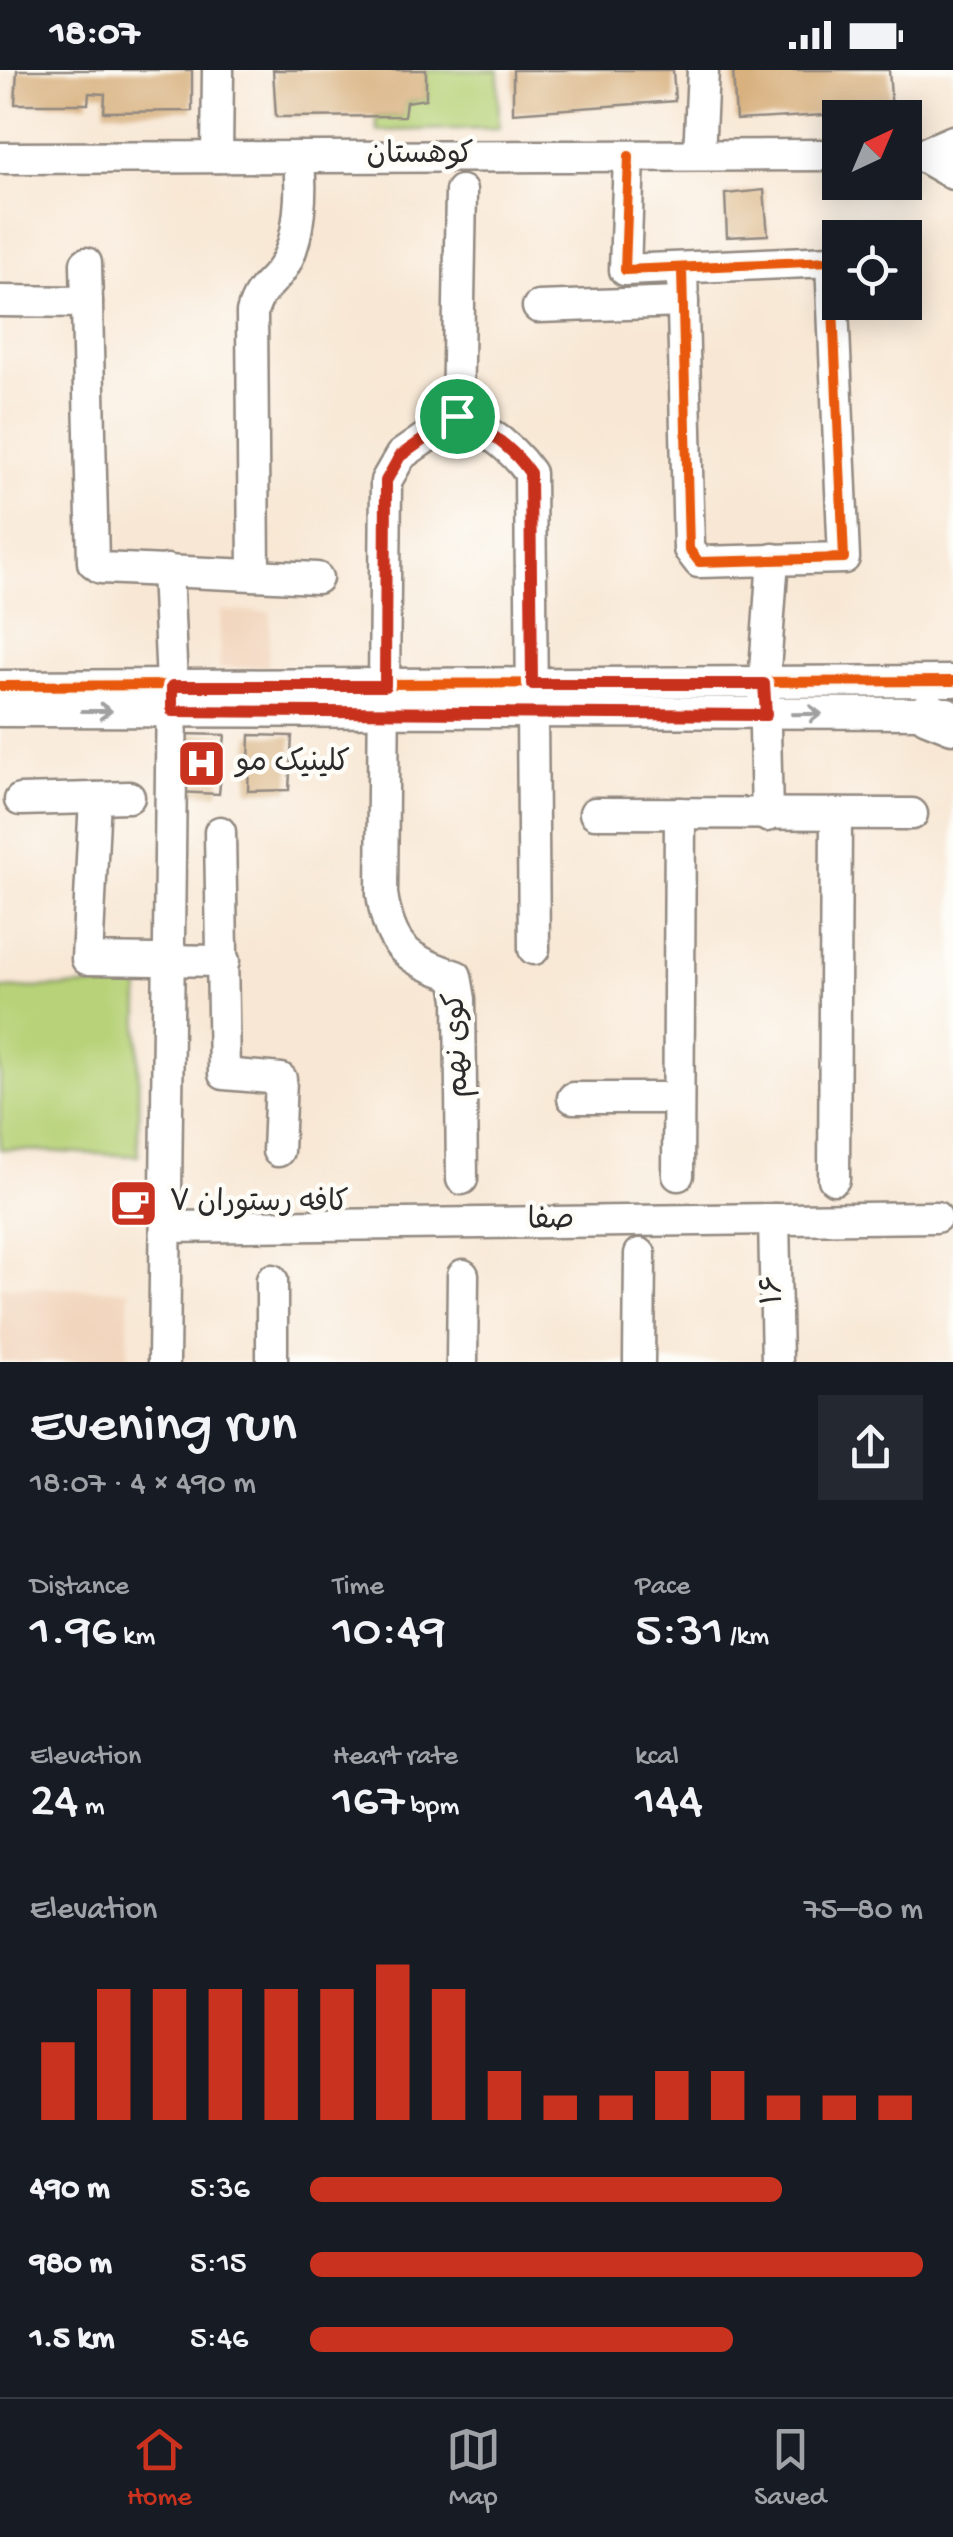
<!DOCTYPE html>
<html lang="en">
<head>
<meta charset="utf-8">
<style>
  :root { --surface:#171b24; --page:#242831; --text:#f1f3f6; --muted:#9ea1a6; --line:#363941; --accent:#c8321e }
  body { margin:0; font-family:"Gochi Hand","Playpen Sans Arabic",sans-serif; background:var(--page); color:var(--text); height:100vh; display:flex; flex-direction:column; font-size:38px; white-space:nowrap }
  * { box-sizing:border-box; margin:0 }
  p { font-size:32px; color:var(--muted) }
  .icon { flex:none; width:55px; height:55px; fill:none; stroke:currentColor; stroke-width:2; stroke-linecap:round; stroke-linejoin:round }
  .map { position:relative; height:1292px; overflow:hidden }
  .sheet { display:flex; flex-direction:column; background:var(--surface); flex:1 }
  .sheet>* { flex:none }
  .needle { width:65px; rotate:44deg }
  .fabs { position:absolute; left:822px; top:30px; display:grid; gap:20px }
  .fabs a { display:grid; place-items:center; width:100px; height:100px; border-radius:0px; background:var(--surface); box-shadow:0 5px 25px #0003; font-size:50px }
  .pin { position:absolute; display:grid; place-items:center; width:85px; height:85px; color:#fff; margin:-42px; border:5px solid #fff; border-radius:50%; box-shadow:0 2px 10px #0007 }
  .round { display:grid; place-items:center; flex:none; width:105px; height:105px; border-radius:0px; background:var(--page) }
  .head { display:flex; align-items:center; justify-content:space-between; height:170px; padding:0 30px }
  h1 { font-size:55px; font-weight:600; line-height:75px }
  .figures { display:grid; grid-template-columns:repeat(3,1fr); gap:15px; height:170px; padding:10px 30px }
  .figures div { display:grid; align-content:center }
  .figures b { font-size:50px; font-weight:600 }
  .figures small { font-size:28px; font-weight:400 }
  .figures p { font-size:28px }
  .chart { height:280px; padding:20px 30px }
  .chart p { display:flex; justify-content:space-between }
  .chart svg { width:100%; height:180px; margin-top:10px; stroke:var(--accent); stroke-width:6 }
  ul { padding:0 30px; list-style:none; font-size:32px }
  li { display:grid; grid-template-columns:160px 120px 1fr; align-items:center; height:75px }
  li i { height:25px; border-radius:12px; background:var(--accent) }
  .status { display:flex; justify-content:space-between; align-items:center; height:70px; padding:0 50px; background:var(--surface); direction:ltr }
  .status svg { height:28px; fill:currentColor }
  .tab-bar { display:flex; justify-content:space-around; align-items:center; height:140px; border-top:2px solid var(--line); background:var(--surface); font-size:28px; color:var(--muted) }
  .tab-bar a { display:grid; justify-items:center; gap:5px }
  .tab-bar .on { color:var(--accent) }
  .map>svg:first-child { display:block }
  .built { fill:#f2d5bd }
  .green { fill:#b7d278; stroke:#717e52; stroke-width:2.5 }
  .building { fill:#d8b17f }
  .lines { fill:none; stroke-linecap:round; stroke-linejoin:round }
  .minor-casing { stroke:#928980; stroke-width:35 }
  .major-casing { stroke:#928980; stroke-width:45 }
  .minor { stroke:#fff; stroke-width:30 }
  .major { stroke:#fff; stroke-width:40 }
  .cycleway-casing { stroke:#fdfcf7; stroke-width:16 }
  .cycleway { stroke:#e8590c; stroke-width:10 }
  .oneway { stroke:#a0a0a0 }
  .route-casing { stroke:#fff; stroke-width:20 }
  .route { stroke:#c8321e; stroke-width:12 }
  .labels { text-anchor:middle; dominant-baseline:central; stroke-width:9; stroke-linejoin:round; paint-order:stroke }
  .street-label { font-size:30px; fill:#2b2b2b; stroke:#fdfcf7 }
  .poi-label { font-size:30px; fill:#2b2b2b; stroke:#fdfcf7; text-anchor:start }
</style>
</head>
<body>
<div class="status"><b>18:07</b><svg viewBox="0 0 49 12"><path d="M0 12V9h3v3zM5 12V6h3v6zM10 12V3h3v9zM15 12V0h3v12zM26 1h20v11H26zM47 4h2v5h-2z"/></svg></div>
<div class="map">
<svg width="953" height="1292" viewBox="0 0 953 1292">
  <rect width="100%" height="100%" fill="#fdfcf7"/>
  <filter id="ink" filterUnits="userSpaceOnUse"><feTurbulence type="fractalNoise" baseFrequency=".01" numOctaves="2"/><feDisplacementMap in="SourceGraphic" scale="20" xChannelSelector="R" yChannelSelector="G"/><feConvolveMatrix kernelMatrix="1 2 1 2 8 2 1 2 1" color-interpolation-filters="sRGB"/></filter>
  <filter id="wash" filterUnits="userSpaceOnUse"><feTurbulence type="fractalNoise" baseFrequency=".0048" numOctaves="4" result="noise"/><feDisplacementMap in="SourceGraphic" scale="40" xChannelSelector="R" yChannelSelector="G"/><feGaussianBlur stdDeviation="2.25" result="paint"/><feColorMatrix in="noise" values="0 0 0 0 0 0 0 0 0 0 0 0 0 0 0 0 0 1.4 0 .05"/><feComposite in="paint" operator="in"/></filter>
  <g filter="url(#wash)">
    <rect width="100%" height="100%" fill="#f8e7d4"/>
    <g class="built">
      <path d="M221,541L271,542L268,597L219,598Z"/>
      <path d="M0,1217L129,1220L127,1292H0Z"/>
    </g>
    <g class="green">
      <path d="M426,0H498L499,58L377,61L376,47L403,46L406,32L426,29Z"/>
      <path d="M139,914L138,1086L0,1079V919Z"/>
    </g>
    <g id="blocks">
      <g class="building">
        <path d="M17,0H192V41L104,42L105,24L89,23L88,34H15Z"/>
        <path d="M273,0H426V29L406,32L404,46L276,47Z"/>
        <path d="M513,0H673L675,31L513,43Z"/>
        <path d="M733,0H889L892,41L736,50Z"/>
        <path d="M764,120L768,165L727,167L725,124Z"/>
        <path d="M182,664L225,665L219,724L177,722Z"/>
        <path d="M250,665L292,666L289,720L248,721Z"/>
      </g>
    </g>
  </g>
  <g filter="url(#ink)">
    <use href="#blocks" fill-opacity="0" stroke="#928980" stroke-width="2.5"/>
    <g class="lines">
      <defs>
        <g id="minor">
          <path d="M699,85L703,0"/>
          <path d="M905,85H920L953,71"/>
          <path d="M920,85L953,104"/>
          <path d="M629,86L625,200L831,191L844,488L699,492L689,479L682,200"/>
          <path d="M217,87L218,0"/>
          <path d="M0,88L840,85"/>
          <path d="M86,193L93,492L101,498L317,508"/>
          <path d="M0,231L87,232"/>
          <path d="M538,237L683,232"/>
          <path d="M457,346L401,385L386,411L382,824C390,878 406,889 456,906L460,929L462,1109"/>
          <path d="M457,346C486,359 512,377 530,403L534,879"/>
          <path d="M457,346L461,121"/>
          <path d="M254,505L252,243C259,217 271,216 283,197C300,171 303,117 298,87"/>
          <path d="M0,616L953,611"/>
          <path d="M0,641L947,643"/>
          <path d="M95,728L87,889L224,891"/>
          <path d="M20,730L129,727"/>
          <path d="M595,743L912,744"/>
          <path d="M767,746L764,614L773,489"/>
          <path d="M220,762L224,1004L281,1009L278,1081"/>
          <path d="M573,1028H678"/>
          <path d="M678,1105L680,743"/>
          <path d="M834,1109L836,744"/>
          <path d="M774,1149L777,1292"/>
          <path d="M167,1157L936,1147"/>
          <path d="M164,1292L172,616L167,500"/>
          <path d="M272,1292V1210"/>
          <path d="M462,1292L463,1205"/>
          <path d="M639,1292L640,1184"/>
        </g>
        <path id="major" d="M928,643L953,653"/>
      </defs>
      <use href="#minor" class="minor-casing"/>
      <use href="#major" class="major-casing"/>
      <use href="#minor" class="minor"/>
      <use href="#major" class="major"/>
      <defs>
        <g id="cycleway">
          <path d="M629,86L625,200L831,191L844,488L699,492L689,479L682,200"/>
          <path d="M0,616L953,611"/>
        </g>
      </defs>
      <use href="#cycleway" class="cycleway-casing"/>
      <use href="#cycleway" class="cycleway"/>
    </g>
    <defs><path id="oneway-shaft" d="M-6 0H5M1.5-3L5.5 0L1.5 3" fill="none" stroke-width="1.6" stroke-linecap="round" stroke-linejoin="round" transform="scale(2.5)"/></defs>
    <g class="oneway">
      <use href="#oneway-shaft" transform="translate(97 641)"/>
      <use href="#oneway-shaft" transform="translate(807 644) rotate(-1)"/>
    </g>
  </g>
  <g class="lines" filter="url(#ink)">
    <defs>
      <path id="route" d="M457,346C486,359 512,376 530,403L532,614H764L766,645L172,641V616H385L386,411L400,386Z"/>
    </defs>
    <use href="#route" class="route-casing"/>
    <use href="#route" class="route"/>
  </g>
  <defs>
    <symbol id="hospital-square" viewBox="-11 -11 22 22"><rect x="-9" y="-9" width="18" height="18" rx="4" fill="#c8321e" stroke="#fdfcf7"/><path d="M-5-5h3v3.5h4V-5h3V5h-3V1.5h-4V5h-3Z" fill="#fff"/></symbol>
    <symbol id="cafe-square" viewBox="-11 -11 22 22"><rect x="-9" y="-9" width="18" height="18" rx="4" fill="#c8321e" stroke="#fdfcf7"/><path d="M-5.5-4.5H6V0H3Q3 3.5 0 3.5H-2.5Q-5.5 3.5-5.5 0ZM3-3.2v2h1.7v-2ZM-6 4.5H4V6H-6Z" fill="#fff"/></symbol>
  </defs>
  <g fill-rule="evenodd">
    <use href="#hospital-square" x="174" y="666" width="55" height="55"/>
    <use href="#cafe-square" x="106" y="1106" width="55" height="55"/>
  </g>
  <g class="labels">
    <g class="street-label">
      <text x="420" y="86">کوهستان</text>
      <text transform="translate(459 975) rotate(-92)">کوی نهم</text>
      <text transform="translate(551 1152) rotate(-1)">صفا</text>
      <text transform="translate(775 1220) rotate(-91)">۱۶</text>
    </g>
    <g class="poi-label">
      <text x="236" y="694">کلینیک مو</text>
      <text x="169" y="1134">کافه رستوران ۷</text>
    </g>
  </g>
</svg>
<div class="fabs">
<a><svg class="needle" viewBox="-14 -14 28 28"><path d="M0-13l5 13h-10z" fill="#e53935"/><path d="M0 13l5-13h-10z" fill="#9ea1a6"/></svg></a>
<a><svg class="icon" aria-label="locate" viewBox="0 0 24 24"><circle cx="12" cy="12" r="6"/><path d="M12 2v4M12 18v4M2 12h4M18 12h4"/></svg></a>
</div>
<div class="pin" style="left:457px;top:346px;background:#1e9e55"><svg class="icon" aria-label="arrive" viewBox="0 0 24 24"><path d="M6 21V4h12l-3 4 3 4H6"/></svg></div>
</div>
<section class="sheet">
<div class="head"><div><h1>Evening run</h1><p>18:07 · 4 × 490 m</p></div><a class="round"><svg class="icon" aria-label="share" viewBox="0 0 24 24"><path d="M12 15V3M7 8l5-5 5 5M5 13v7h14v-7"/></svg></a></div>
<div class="figures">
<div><p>Distance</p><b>1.96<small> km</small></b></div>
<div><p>Time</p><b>10:49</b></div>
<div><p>Pace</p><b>5:31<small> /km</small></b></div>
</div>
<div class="figures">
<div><p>Elevation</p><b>24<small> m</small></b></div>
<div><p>Heart rate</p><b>167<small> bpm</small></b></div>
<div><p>kcal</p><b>144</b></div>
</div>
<div class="chart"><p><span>Elevation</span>75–80 m</p>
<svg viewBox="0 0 160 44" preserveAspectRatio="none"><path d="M5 44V25M15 44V12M25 44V12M35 44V12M45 44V12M55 44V12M65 44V6M75 44V12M85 44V32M95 44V38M105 44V38M115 44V32M125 44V32M135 44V38M145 44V38M155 44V38"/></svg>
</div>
<ul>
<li><b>490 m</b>5:36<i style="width:77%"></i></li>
<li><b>980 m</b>5:15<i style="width:100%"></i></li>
<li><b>1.5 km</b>5:46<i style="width:69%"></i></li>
</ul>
</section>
<nav class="tab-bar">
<a class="on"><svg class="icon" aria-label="home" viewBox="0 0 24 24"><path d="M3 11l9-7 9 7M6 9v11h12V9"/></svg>Home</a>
<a><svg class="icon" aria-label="map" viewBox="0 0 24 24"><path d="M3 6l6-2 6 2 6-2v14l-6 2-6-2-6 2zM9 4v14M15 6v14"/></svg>Map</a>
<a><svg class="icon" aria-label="saved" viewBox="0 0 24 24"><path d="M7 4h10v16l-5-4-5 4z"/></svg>Saved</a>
</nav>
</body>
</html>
